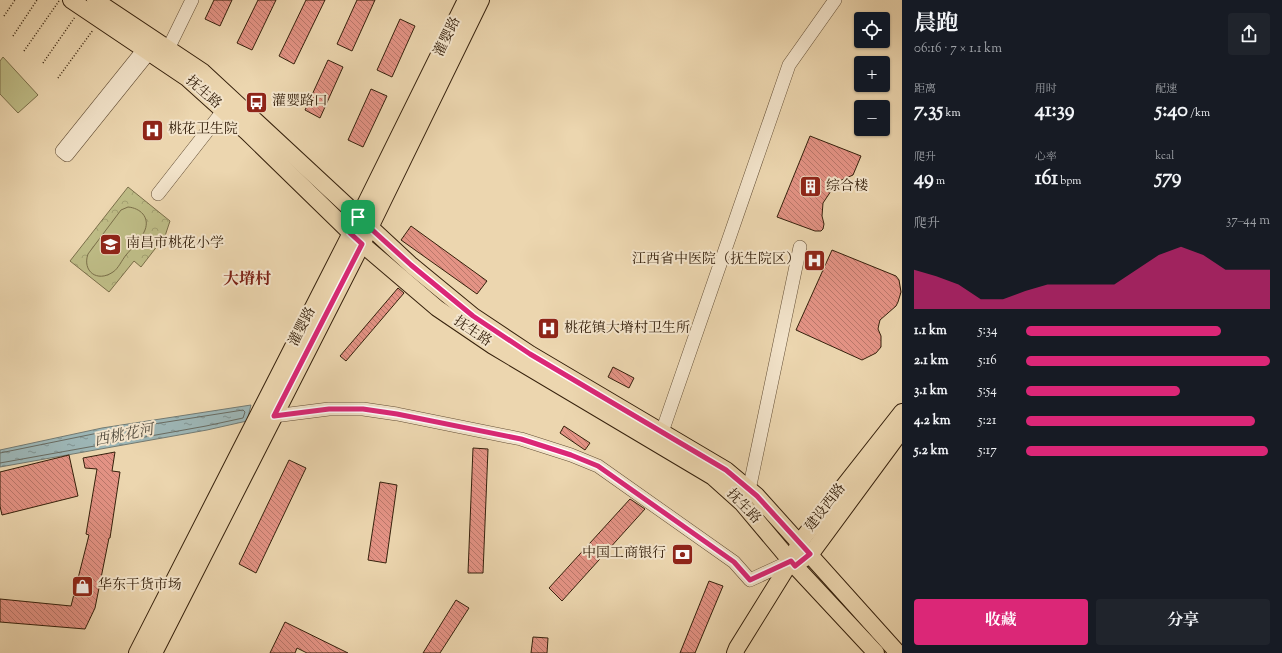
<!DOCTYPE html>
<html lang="zh">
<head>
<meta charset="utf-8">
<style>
  :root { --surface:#171b24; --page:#20242c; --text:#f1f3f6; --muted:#9ea1a6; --accent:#db2777 }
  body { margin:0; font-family:"Sorts Mill Goudy","Noto Serif SC",serif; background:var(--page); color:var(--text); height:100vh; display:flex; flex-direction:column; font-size:15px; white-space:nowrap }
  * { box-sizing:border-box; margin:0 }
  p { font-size:13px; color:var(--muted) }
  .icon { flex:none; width:22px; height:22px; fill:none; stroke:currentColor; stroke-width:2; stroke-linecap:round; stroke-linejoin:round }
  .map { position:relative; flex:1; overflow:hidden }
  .side { display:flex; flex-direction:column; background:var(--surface); width:380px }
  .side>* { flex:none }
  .tools { position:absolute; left:854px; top:12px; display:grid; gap:8px }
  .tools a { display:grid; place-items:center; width:36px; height:36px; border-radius:4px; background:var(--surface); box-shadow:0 1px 3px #0004; font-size:20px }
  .pin { position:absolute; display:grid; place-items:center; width:34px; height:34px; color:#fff; margin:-17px; border-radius:8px; box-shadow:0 2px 6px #0006 }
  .round { display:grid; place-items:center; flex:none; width:42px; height:42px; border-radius:4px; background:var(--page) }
  .summary { display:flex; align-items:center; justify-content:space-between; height:68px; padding:0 12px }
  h1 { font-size:22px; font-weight:700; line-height:30px }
  .stats { display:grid; grid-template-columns:repeat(3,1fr); gap:6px; height:68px; padding:4px 12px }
  .stats div { display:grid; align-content:center }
  .stats b { font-size:20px; font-weight:700 }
  .stats small { font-size:11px; font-weight:400 }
  .stats p { font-size:11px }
  .chart { height:112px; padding:8px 12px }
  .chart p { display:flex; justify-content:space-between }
  .chart svg { width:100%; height:72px; margin-top:4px; fill:var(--accent); opacity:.7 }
  .button { display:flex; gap:8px; margin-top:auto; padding:8px 12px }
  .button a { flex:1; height:46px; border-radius:4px; background:var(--accent); color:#fff; font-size:16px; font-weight:700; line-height:46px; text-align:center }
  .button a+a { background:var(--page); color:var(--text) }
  ul { padding:0 12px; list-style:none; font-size:13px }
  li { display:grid; grid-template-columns:64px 48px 1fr; align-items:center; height:30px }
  li i { height:10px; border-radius:5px; background:var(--accent) }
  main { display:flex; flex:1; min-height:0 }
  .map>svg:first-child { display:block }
  .park { fill:url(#park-crowns); stroke:#7a6e49 }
  .pitch { fill:#bebc86; stroke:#7a6e49 }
  .water { fill:url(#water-ripples); stroke:#737a72 }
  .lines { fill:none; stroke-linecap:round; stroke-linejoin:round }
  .shore { stroke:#696b61; stroke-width:1 }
  .building { fill:url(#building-back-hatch); stroke:#35200c }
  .minor-casing { stroke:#634e35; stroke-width:14 }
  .major-casing { stroke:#35200c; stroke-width:18 }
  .path { stroke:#35200c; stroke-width:1.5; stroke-dasharray:1 2; stroke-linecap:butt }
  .minor { stroke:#f3e4cb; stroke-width:13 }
  .major { stroke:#ecd6af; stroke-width:16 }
  .route-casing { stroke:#fff; stroke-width:8 }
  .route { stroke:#db2777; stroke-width:5 }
  .labels { text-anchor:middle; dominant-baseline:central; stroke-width:4; stroke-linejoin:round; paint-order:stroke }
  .street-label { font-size:14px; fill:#35200c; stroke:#f3e4cb }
  .poi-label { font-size:14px; fill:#35200c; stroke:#f3e4cb; text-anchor:start }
  .water-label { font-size:15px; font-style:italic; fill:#544d3f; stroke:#f3e4cb }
  .quarter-label { font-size:16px; font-weight:bold; fill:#7a1f14; stroke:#f3e4cb }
</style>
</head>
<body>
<main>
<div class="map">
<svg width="902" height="653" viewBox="0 0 902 653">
  <defs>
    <pattern id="park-crowns" width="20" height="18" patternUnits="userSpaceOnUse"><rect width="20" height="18" fill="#bebc86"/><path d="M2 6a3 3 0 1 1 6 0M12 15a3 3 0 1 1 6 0" fill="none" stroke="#a4a172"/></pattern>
    <pattern id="water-ripples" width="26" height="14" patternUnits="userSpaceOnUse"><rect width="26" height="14" fill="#9db6b6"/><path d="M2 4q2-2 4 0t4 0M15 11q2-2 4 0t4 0" fill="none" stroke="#819492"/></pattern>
    <pattern id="building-back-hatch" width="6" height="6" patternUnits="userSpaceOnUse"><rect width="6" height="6" fill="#e49385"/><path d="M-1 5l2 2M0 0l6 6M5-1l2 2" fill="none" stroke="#ba786b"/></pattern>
  </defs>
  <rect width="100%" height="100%" fill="#ecd6af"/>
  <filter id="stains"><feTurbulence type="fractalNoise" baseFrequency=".005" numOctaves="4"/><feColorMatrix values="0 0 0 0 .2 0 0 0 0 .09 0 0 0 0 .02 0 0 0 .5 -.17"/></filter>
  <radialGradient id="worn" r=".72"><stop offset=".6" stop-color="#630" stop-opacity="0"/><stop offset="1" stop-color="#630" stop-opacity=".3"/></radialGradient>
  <path class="park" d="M128,187L170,221L165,236L141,267L134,261L109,292L70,261Z"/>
  <g class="pitch">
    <path d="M3,57L38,95L18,113L0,94V61Z"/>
    <path d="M128,207C140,208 150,217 145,230C142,238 132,248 126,255C122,260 118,269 113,272C97,283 82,271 88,254L121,210Z"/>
  </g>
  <path class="water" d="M251,405L247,421L207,430L0,467V450L102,428Z"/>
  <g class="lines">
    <path class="shore" d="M0,453L103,432L243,410L245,412L243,418L206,426L0,463"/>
  </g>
  <g class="building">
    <path d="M214,0H232L220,26L205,19Z"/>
    <path d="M258,0H276L252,50L237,43Z"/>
    <path d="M306,0H325L294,64L279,56Z"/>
    <path d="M357,0H375L352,51L337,44Z"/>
    <path d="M400,19L415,26L392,77L377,70Z"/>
    <path d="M328,60L343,67L320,118L305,110Z"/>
    <path d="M371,89L387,96L363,147L348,140Z"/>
    <path d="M810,136L861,156L853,175L837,182L823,203L822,216L824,224L823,229L821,231H815L777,217Z"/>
    <path d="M411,226L487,281L477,294L401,240Z"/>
    <path d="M832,250L896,276L899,280L901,292L898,302L896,306L880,320L879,324L878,329L881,336V347L876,353L862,360L796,330Z"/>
    <path d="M398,288L404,293L346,361L340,356Z"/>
    <path d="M613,367L634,378L629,388L608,377Z"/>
    <path d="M564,426L590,443L585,450L560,433Z"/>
    <path d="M473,448L488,449L483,573H468Z"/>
    <path d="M115,452L112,471L120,472L110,538H109L95,608L85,629L0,622V599L71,606L89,535L86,534L97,469L85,468L83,458Z"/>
    <path d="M69,455L78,496L2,515L0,506V472Z"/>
    <path d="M289,460L306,468L256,573L239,564Z"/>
    <path d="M380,482L397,485L386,563L368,560Z"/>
    <path d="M630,499L645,509L562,601L549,588Z"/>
    <path d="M709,581L723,586L695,653H680Z"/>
    <path d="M456,600L469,608L440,653H423Z"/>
    <path d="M285,622L348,653H307L297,648L295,653H270Z"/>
    <path d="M533,637L548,638L547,653H531Z"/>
  </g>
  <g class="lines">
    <defs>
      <g id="minor">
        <path d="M144,49L62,151L67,155L149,53"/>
        <path d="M168,49L192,0"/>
        <path d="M158,194L223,111"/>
        <path d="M274,416L329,409H363L397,414L521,439L571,455L598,466L734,562L750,580L791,561"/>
        <path d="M662,432L789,65L835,0"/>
        <path d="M749,490L800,247"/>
      </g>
      <g id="major">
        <path d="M71,0L187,78L247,132L362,244L437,308L493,346L713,477L742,503L795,566L876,653"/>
        <path d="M95,0L203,72L411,265L473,316L530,354L726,470L757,496L898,653"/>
        <path d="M802,560L810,555L902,430"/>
        <path d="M137,653L351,233L466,0"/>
        <path d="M154,653L362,244L481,0"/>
        <path d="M735,653L737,648L791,561L799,543L902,412"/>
      </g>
    </defs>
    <use href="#minor" class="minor-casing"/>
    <use href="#major" class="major-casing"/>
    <g class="path">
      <path d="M4,16L15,0"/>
      <path d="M13,36L37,0"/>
      <path d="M24,51L59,1"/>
      <path d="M43,63L75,17"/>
      <path d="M58,78L93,30"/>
    </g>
    <use href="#minor" class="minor"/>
    <use href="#major" class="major"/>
  </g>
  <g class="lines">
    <defs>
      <path id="route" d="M358,217L411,265L473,316L530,354L726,470L757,496L810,554L795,566L791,561L750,580L734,562L598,466L571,455L521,439L397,414L363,409H329L274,416L362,244L350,233Z"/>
    </defs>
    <use href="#route" class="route-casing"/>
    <use href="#route" class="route"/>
  </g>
  <defs>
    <symbol id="bus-square" viewBox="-11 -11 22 22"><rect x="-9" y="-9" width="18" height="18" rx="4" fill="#8f2418" stroke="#f3e4cb"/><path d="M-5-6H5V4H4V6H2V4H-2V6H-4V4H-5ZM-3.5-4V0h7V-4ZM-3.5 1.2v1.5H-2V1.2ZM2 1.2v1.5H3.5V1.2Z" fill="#fff"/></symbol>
    <symbol id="hospital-square" viewBox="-11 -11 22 22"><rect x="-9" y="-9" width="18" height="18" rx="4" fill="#8f2418" stroke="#f3e4cb"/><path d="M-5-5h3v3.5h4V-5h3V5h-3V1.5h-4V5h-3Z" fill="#fff"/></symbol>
    <symbol id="building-square" viewBox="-11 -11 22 22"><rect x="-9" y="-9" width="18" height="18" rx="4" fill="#8f2418" stroke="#f3e4cb"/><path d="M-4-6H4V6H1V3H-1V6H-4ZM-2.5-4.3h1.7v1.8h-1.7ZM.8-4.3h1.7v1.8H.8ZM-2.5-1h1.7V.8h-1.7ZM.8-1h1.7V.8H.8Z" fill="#fff"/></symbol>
    <symbol id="school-square" viewBox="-11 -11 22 22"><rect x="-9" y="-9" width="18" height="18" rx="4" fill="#8f2418" stroke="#f3e4cb"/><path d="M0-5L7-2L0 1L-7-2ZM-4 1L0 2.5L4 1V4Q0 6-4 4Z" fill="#fff"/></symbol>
    <symbol id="bank-square" viewBox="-11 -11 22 22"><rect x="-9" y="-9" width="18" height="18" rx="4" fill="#8f2418" stroke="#f3e4cb"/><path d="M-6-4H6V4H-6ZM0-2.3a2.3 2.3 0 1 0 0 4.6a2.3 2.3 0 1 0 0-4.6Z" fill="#fff"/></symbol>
    <symbol id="shop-square" viewBox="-11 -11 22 22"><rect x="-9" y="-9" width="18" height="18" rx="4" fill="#8f2418" stroke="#f3e4cb"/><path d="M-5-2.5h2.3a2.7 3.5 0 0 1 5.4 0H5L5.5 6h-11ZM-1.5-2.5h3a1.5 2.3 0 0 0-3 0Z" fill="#fff"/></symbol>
  </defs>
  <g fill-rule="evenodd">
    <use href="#bus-square" x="244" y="90" width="25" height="25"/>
    <use href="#hospital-square" x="140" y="118" width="25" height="25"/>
    <use href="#building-square" x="798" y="174" width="25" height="25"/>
    <use href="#school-square" x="98" y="232" width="25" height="25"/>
    <use href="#hospital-square" x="802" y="248" width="25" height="25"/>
    <use href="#hospital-square" x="536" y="316" width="25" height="25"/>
    <use href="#bank-square" x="670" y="542" width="25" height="25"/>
    <use href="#shop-square" x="70" y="574" width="25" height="25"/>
  </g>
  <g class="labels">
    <g class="street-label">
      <text transform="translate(448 37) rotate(-64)">灌婴路</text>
      <text transform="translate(203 93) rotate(41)">抚生路</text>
      <text transform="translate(303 327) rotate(-63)">灌婴路</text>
      <text transform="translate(472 332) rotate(34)">抚生路</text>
      <text transform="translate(743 507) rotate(46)">抚生路</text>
      <text transform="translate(826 508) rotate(-52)">建设西路</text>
    </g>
    <g class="poi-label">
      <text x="272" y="102">灌婴路口</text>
      <text x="168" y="130">桃花卫生院</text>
      <text x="826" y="187">综合楼</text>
      <text x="126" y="244">南昌市桃花小学</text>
      <text x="800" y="260" text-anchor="end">江西省中医院（抚生院区）</text>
      <text x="564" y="329">桃花镇大塉村卫生所</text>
      <text x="666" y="554" text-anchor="end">中国工商银行</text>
      <text x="98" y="586">华东干货市场</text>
    </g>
    <g class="water-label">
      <text transform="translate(124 436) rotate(-11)">西桃花河</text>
    </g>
    <g class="quarter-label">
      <text x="247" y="280">大塉村</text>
    </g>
  </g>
  <rect width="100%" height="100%" filter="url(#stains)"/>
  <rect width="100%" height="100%" fill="url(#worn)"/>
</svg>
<div class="tools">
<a><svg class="icon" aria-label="locate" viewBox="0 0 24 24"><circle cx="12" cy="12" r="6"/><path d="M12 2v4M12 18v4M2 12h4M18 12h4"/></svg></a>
<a>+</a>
<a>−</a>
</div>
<div class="pin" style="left:358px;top:217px;background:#1e9e55"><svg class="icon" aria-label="arrive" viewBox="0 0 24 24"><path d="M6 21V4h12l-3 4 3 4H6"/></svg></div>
</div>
<section class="side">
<div class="summary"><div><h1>晨跑</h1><p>06:16 · 7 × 1.1 km</p></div><a class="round"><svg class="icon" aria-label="share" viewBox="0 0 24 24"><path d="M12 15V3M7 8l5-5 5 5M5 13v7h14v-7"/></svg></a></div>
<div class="stats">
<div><p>距离</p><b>7.35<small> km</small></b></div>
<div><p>用时</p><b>41:39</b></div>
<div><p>配速</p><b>5:40<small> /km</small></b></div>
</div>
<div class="stats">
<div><p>爬升</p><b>49<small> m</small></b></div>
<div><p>心率</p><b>161<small> bpm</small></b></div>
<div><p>kcal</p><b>579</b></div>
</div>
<div class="chart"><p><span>爬升</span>37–44 m</p>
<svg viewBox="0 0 160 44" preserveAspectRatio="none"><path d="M0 44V20L10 24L20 29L30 38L40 38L50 33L60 29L70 29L80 29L90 29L100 20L110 11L120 6L130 11L140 20L150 20L160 20V44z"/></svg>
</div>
<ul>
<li><b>1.1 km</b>5:34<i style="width:80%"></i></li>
<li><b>2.1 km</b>5:16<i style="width:100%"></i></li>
<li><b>3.1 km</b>5:54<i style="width:63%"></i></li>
<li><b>4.2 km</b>5:21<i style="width:94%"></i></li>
<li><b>5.2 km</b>5:17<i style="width:99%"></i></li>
</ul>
<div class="button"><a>收藏</a><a>分享</a></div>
</section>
</main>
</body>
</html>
